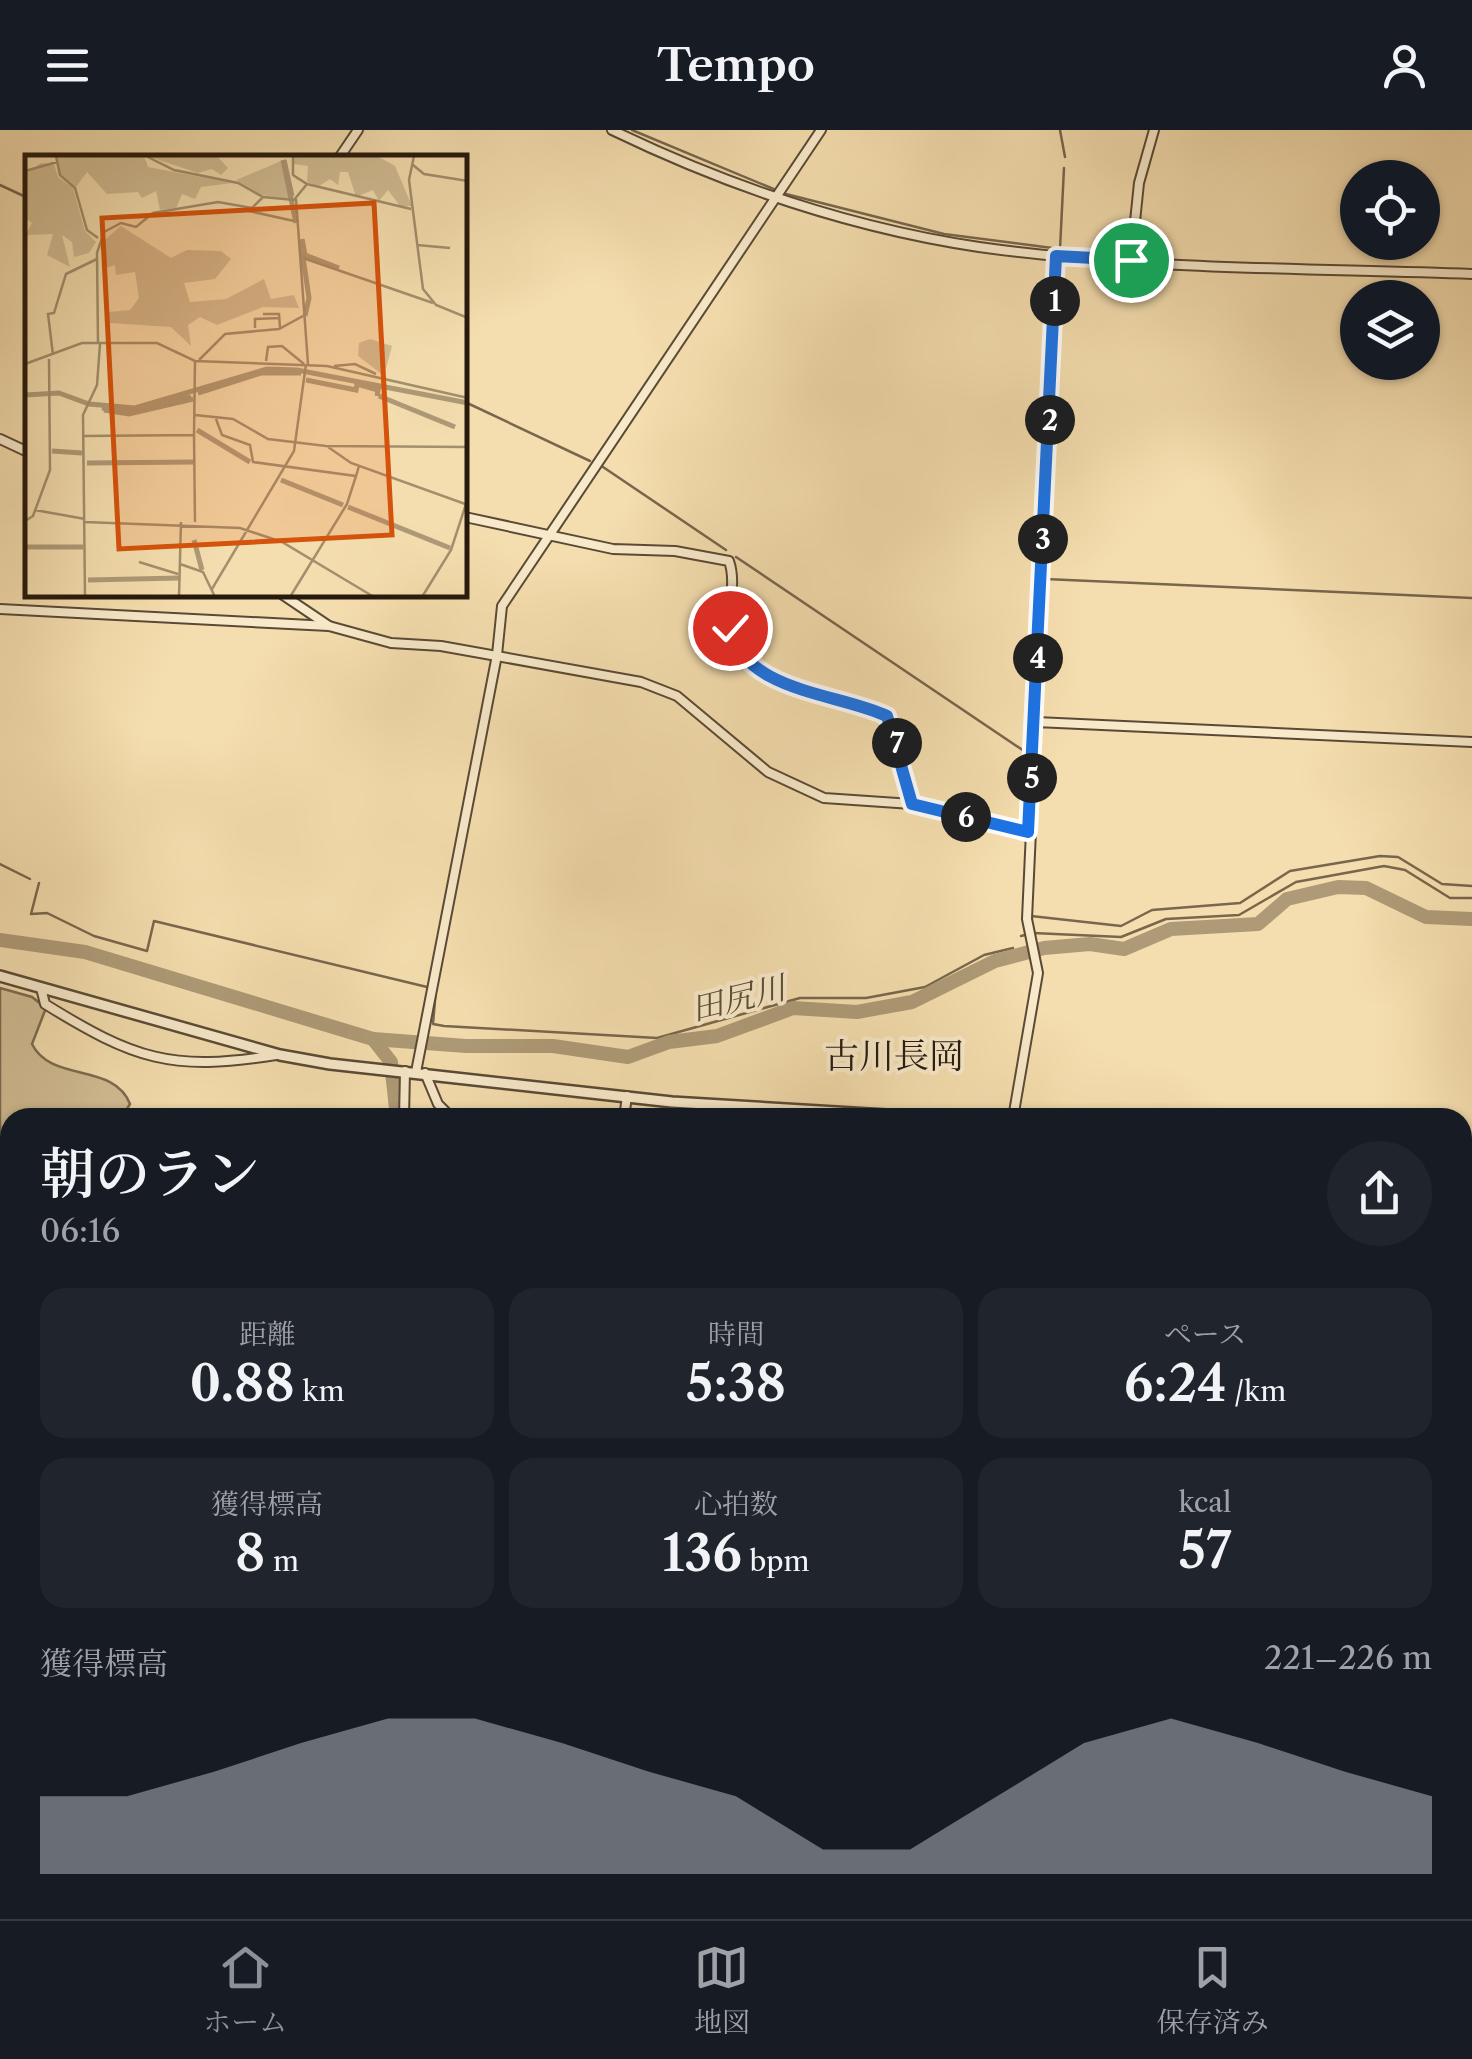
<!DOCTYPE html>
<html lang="ja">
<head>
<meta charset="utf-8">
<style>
  :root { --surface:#171b24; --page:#20242c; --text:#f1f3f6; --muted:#9ea1a6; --line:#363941; --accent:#8c9099 }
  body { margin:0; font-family:"Libre Caslon Text","Noto Serif JP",serif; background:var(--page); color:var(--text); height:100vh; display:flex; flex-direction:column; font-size:38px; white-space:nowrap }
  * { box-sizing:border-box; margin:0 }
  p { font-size:32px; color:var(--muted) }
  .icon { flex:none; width:55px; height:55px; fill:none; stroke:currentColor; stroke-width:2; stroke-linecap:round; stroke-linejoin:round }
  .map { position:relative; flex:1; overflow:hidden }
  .sheet { position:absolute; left:0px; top:978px; width:1472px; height:812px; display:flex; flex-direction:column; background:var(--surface); border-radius:30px 30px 0 0; box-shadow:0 2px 8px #0004 }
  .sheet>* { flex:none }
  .tools { position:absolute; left:1340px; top:30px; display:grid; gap:20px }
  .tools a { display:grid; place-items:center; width:100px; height:100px; border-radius:50%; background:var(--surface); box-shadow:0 2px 8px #0004; font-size:50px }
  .pin { position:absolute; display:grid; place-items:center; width:85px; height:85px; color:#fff; margin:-42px; border:5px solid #fff; border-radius:50%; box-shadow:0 2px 10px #0007 }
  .km { position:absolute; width:50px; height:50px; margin:-25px; border-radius:50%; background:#222; color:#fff; font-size:28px; line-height:50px; text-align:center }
  .round { display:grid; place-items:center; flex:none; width:105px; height:105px; border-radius:52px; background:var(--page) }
  .summary { display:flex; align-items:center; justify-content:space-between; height:170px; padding:0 40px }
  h1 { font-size:55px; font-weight:600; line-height:75px }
  .stats { display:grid; grid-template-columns:repeat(3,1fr); gap:15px; height:170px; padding:10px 40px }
  .stats div { display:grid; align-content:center; border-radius:25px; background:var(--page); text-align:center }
  .stats b { font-size:50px; font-weight:600 }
  .stats small { font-size:28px; font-weight:400 }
  .stats p { font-size:28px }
  .chart { height:280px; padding:20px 40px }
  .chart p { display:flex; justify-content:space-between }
  .chart svg { width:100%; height:180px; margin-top:10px; fill:var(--accent); opacity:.7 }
  header { display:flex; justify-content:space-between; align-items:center; height:130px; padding:0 40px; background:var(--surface); font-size:45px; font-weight:600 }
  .tabs { display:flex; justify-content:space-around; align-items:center; height:140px; border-top:2px solid var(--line); background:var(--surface); font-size:28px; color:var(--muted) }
  .tabs a { display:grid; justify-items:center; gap:5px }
  .tabs .selected { color:var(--accent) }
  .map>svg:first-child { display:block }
  .green { fill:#d1bc93; stroke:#7c6a50; stroke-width:2.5 }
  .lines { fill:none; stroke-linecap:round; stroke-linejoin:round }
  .stream { stroke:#78664d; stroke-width:2.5 }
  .river { stroke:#ae9a77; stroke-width:14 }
  .minor-casing { stroke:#5a4a35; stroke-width:12 }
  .tertiary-casing { stroke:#5a4a35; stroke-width:14 }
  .minor { stroke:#f8e9ca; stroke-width:8 }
  .tertiary { stroke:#f8e9ca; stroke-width:9 }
  .route-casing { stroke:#fff; stroke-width:20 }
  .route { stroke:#1a73e8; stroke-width:12 }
  .labels { text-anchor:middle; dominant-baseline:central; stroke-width:8; stroke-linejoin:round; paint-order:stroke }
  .water-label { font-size:32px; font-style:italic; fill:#5c4d37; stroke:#f8e9ca }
  .quarter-label { font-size:35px; fill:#26190d; stroke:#f8e9ca }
  .inset-river { fill:none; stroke:#ae9a77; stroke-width:5 }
  .inset-road { fill:none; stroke:#a28f6e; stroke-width:2.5 }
  .view { fill:#d5530c; fill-opacity:0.15; stroke:#d5530c; stroke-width:5 }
  .inset-edge { fill:none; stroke:#26190d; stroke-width:5 }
</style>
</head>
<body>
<header><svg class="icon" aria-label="menu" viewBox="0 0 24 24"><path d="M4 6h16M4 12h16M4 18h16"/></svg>Tempo<svg class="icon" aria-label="person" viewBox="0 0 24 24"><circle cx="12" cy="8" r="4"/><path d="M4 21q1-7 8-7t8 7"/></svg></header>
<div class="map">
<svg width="1472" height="1789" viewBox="0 0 1472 1789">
  <rect width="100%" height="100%" fill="#f4ddae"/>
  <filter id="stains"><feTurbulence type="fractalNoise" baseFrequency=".002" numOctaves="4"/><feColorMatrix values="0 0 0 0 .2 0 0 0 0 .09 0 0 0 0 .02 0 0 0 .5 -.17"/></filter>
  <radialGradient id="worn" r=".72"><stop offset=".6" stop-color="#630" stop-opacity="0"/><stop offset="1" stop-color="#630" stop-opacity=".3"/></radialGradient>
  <g class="green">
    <path d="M0,858L32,867L46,878L32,914C51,953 114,932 130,974L122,987L10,988V1038L0,1037Z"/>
    <path d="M1462,1520L1472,1529V1695L1463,1704Z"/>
  </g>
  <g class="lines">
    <g class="stream">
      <path d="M632,0L776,60"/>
      <path d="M1060,0L1065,27"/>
      <path d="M0,55L28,68"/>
      <path d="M786,64L944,104L1060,119L1064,38"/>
      <path d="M465,272L590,331"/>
      <path d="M603,337L726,420"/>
      <path d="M736,427L1027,623"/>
      <path d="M1045,449L1472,468"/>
      <path d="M1040,587L1041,563"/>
      <path d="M1040,597L1031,786L1121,796L1152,780L1240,773L1290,741L1380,726L1398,727L1442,754L1472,756"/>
      <path d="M0,734L30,749"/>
      <path d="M39,753L31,784L47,783L94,806L147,821L154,791L427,857"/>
      <path d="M1033,803L1121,807L1166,789L1239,785L1296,752L1384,736L1405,740L1450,768H1472"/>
      <path d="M1021,806L1025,805"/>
      <path d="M436,859L433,894L444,896L657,908L800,868H866L925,857L984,825L1013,818"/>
      <path d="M0,1360L10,1364"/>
    </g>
    <g class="river">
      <path d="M0,810L85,822L373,909L466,916H553L628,927L669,912L717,906L793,878L857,882L912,872L995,831L1044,818L1090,814L1124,819L1171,799L1258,794L1287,769L1338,757L1366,758L1426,787L1472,789"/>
      <path d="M373,909L391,932L397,988"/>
      <path d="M439,1780L440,1789"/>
    </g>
    <defs>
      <g id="minor">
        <path d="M612,0C728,56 852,98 979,117C1141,140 1309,138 1472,144"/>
        <path d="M339,28L358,0"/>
        <path d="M1131,130L1139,53L1154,0"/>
        <path d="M0,309L28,322"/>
        <path d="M465,387L613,419L675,421L729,431C738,457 724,484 732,508C746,557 846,567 887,587L912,674"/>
        <path d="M283,465L329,496"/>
        <path d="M0,479L329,496L391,513L441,516L641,552L677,566L768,642L824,668L912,674L1028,703"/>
        <path d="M1036,592L1057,126"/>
        <path d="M41,858L45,874C134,929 171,942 276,925"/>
        <path d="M416,942L497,525L502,476L821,0"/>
        <path d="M425,943L438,974L452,988"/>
        <path d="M404,988L405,941"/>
        <path d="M624,988L627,966"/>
        <path d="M1013,988L1038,843L1027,789L1036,592L1472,612"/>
        <path d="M1462,1158L1472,1167"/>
        <path d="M0,1349L10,1353"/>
        <path d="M1462,1713L1472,1704"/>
        <path d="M661,1780L688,1789"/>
        <path d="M418,1789L419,1780"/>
        <path d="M541,1789V1780"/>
        <path d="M1224,1789L1238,1780"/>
      </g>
      <g id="tertiary">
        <path d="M0,846L280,925L330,934L672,972L936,988"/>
        <path d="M1462,1114H1472"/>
        <path d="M0,1785L24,1789"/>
      </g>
    </defs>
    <use href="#minor" class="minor-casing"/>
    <use href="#tertiary" class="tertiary-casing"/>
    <use href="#minor" class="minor"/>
    <use href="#tertiary" class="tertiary"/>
  </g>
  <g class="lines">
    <defs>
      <path id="route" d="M730,498C744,562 838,563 887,586L912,674L1028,702L1056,126L1131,130"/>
    </defs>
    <use href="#route" class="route-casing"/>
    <use href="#route" class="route"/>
  </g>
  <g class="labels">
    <g class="water-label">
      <text transform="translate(738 868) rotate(-14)">田尻川</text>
    </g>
    <g class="quarter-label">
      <text x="894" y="925">古川長岡</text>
    </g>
  </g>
  <g transform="translate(25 25)">
    <rect width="442" height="442" fill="#f4ddae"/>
    <path d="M32,1H119L123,12L207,28L176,32L170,44L157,39L151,53L135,55L131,36L117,43L113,37L82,39L62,17L51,32L36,19ZM122,1H192L203,13L196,20L187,14L173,18ZM269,1H352L370,11L387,51H375L363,35L354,46L348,35L331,42L323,17H315L313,30L305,24L294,31L282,27L283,11L269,9ZM256,6L264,44L236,40L211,25ZM16,8L29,9L33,22L48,33L60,76L71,87L64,98L49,102L47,87L37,80L45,112L22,100L28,79L0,80L7,68L0,63V19ZM96,71L146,103L162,95L196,96L206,104L190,124L159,128L165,147L201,144L239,124L246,144L269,140L274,153L238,152L192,170L175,162L163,170L166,191L146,172L85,168L83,157L105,155L114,143L110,117L91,120L90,110L81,113L78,106L75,89ZM345,184L367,191L359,221L333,201L334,188Z" fill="#d1bc93"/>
    <path class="inset-river" d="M258,5L271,68M259,5L267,41M277,84L280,100L314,113M276,89L284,143L280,161M281,225L331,235L332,229L353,235L352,241M173,238L236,218H276M0,240L34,238L64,249L110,253L242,214L272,215L443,248M354,241L430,272M77,253L103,257L166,242M79,255L104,259L168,244M172,275L225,307M27,296L57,298M62,308L169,307M256,325L318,350M323,352L425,393M169,385L177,415M0,392H58M63,425L155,423"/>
    <path class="inset-road" d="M31,1L35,20L50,33L62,75L73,83M121,1L149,15L213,28L238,42L269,45L282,29M268,1V20L282,29L386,54M389,1L384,25L398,134L411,150L443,163M388,10L399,19L443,26M0,16L32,7M271,44L283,209M224,56L269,66M392,90L425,93M278,103L408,148M238,159H254L255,173M230,173V164L255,163M73,187L72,98L79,77L96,68L111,72L128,58L193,47L227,53L238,42M28,200L23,159L29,158L41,119L72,104M174,205L200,179L254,174L278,161M241,206L243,192L257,191L279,209M0,209L57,188H132L170,206L302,211L443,243M309,211L330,209L351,219M170,260L208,264L243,284L301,291L443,292M191,264L197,280L225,290L228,307L331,321L334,311M169,280L170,367M59,281L169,280L170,206M303,292L326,308L443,350M10,355L60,364M0,366L8,361L25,315L24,204M60,367L215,373L257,387L349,442M114,407L153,419M155,409L178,417L190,442M187,434L269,296L281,209M60,442L58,260L72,230L75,189M154,442L156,367M265,442L322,349L331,321M397,442L426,395L443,343"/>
    <path class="view" d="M349,48L367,380L94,394L77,63Z"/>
    <rect width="442" height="442" class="inset-edge"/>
  </g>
  <rect width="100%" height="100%" filter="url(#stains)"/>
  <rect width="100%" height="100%" fill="url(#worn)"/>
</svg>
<div class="tools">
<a><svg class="icon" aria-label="locate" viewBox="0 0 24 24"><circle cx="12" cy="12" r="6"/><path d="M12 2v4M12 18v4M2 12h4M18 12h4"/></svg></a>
<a><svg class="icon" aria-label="layers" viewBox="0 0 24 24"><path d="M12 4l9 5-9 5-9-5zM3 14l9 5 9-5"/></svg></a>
</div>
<div class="pin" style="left:1131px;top:130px;background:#1e9e55"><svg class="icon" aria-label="arrive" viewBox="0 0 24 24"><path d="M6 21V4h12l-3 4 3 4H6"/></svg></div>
<div class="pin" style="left:730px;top:498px;background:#d93025"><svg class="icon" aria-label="check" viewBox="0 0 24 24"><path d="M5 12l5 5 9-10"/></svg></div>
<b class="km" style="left:1055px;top:171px">1</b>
<b class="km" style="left:1050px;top:290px">2</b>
<b class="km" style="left:1043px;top:409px">3</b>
<b class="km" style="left:1038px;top:528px">4</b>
<b class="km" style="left:1032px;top:648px">5</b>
<b class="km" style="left:966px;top:687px">6</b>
<b class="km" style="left:897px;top:613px">7</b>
<section class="sheet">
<div class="summary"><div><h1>朝のラン</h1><p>06:16</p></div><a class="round"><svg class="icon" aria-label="share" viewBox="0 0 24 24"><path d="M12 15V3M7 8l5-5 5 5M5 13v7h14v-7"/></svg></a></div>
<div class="stats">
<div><p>距離</p><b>0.88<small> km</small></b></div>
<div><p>時間</p><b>5:38</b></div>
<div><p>ペース</p><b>6:24<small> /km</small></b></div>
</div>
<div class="stats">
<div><p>獲得標高</p><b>8<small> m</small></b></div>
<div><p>心拍数</p><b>136<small> bpm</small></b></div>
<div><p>kcal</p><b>57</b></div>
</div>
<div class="chart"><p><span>獲得標高</span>221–226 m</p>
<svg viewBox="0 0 160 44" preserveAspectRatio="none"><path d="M0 44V25L10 25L20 19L30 12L40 6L50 6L60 12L70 19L80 25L90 38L100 38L110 25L120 12L130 6L140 12L150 19L160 25V44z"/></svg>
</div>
</section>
</div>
<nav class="tabs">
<a class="selected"><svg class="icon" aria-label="home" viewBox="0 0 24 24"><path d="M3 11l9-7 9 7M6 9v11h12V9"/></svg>ホーム</a>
<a><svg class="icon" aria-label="map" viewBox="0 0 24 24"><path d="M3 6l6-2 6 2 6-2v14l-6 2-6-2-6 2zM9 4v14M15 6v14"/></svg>地図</a>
<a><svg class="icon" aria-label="saved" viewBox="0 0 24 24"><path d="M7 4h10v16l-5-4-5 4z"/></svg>保存済み</a>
</nav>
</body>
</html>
